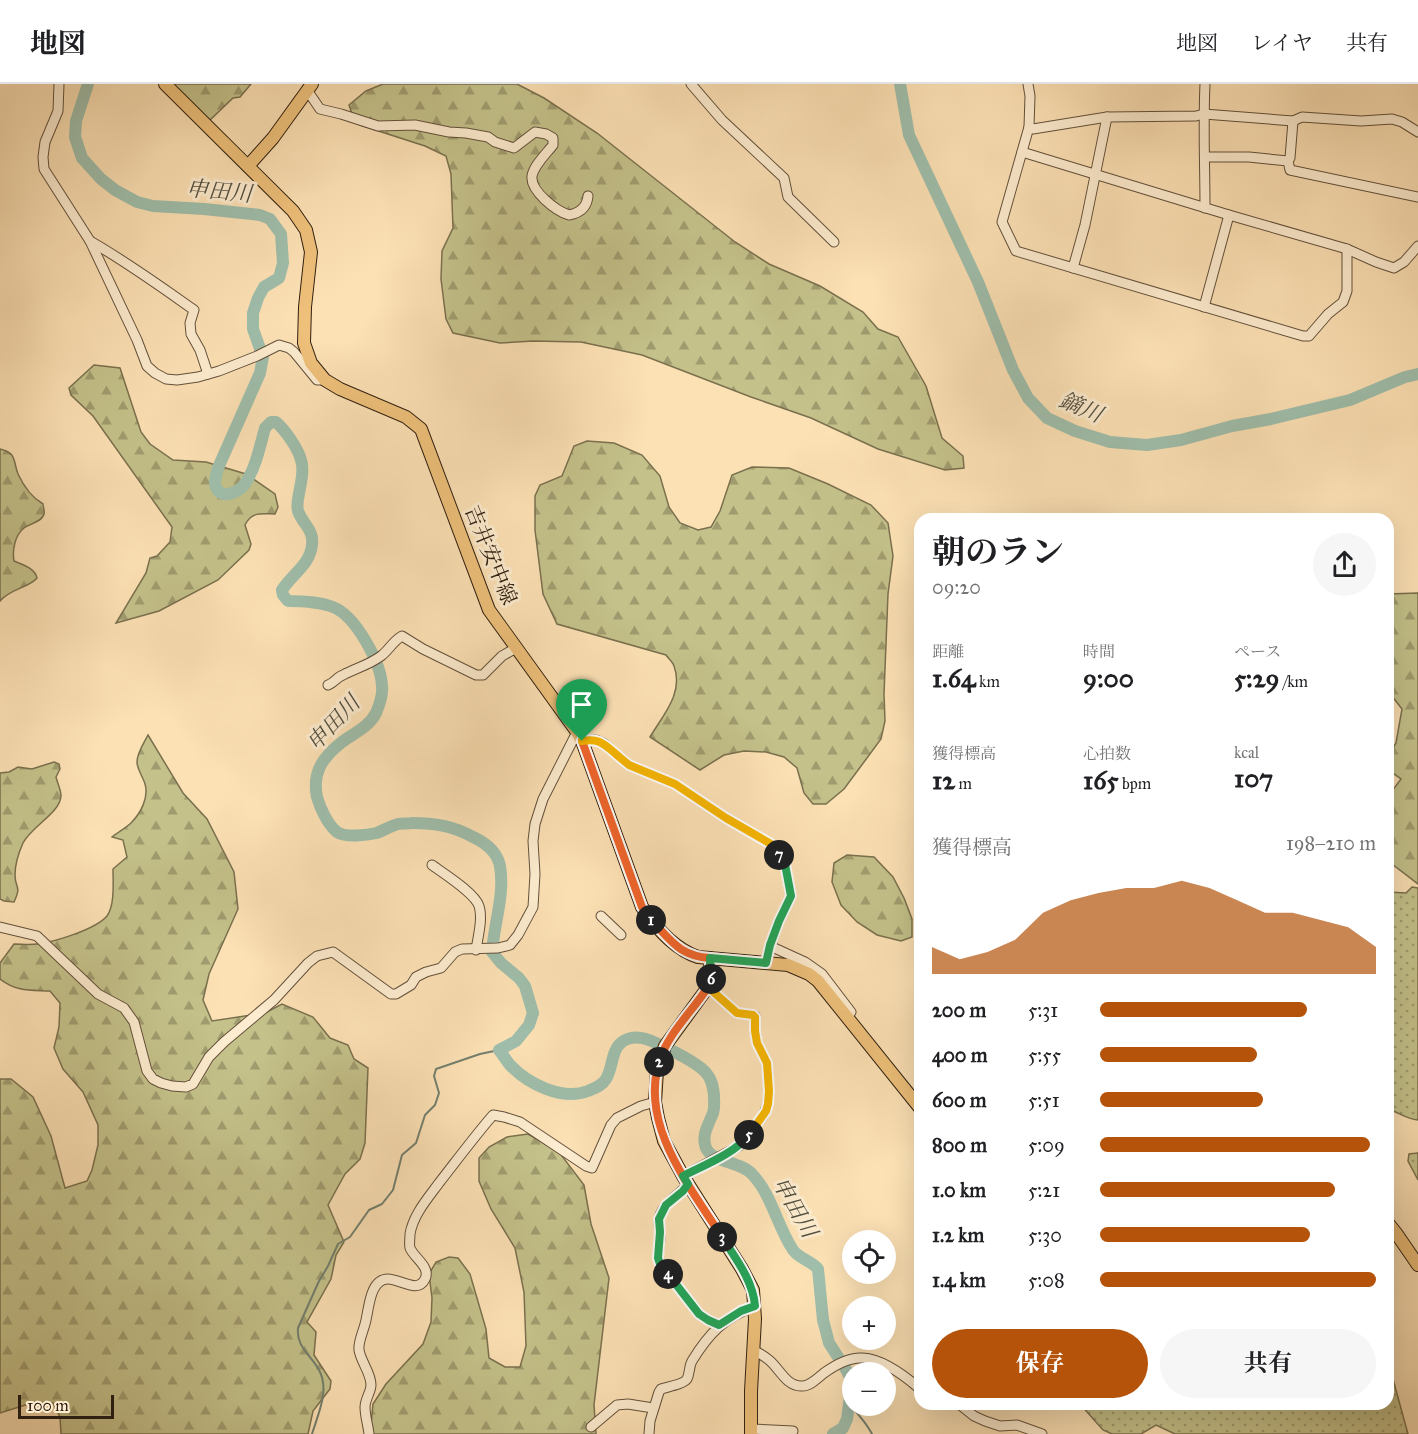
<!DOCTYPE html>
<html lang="ja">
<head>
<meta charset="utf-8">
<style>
  :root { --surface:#fff; --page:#f6f6f6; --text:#202124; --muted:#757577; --line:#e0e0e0; --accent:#b45309 }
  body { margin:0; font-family:"IM FELL Great Primer","Noto Serif JP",serif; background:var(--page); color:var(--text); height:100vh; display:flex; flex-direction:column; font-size:22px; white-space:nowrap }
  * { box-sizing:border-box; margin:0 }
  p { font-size:20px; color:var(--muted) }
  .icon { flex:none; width:33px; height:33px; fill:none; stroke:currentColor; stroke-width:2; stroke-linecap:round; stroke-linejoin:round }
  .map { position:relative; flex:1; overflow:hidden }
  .side { position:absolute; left:914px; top:429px; width:480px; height:897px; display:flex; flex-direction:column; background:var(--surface); border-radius:18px; box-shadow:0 6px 24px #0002 }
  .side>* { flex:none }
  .fabs { position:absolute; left:842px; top:1146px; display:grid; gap:12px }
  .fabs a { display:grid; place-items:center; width:54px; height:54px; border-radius:50%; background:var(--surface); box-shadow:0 6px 24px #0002; font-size:30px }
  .scale { position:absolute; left:18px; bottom:15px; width:96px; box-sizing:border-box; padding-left:6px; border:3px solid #302012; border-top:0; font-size:16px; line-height:21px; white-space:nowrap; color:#302012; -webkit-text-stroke:4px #fdeccf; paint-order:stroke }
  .pin { position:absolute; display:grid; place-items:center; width:51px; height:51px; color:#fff; margin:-62px -26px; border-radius:50% 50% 50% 0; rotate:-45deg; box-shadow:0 0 6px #0007 }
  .pin .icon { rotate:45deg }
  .km { position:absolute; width:30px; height:30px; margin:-15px; border-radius:50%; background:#222; color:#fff; font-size:16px; line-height:30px; text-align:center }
  .round { display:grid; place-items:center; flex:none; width:63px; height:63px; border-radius:32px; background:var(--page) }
  .overview { display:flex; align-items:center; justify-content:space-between; height:102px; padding:0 18px }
  h1 { font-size:33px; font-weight:700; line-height:45px }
  .metrics { display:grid; grid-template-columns:repeat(3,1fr); gap:9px; height:102px; padding:6px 18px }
  .metrics div { display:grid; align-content:center }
  .metrics b { font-size:26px; font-weight:700 }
  .metrics small { font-size:16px; font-weight:400 }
  .metrics p { font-size:16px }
  .chart { height:168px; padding:12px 18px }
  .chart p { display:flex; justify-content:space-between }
  .chart svg { width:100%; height:108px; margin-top:6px; fill:var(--accent); opacity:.7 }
  .cta { display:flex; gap:12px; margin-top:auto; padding:12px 18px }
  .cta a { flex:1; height:69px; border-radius:36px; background:var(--accent); color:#fff; font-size:24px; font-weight:700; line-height:69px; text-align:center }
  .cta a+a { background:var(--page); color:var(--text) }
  ul { padding:0 18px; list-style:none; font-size:20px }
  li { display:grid; grid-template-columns:96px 72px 1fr; align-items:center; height:45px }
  li i { height:15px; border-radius:8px; background:var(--accent) }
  header { display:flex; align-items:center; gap:36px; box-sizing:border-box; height:84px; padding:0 30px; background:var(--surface); border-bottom:2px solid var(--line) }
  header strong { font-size:28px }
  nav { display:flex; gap:33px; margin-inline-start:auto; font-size:21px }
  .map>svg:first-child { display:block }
  .grass { fill:url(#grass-dots); stroke:#7a704e; stroke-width:1.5 }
  .forest { fill:url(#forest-firs); stroke:#7a704e; stroke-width:1.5 }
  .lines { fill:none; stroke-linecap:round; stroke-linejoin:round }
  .stream { stroke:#737f6e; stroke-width:2 }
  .river { stroke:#9fbeab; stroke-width:12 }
  .minor-casing { stroke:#63503b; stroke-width:11 }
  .major-casing { stroke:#302012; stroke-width:14 }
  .minor { stroke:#fdeccf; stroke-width:9 }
  .major { stroke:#eec07a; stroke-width:12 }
  .split-1-casing { stroke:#fff; stroke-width:12 }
  .split-2-casing { stroke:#fff; stroke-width:12 }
  .split-3-casing { stroke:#fff; stroke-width:12 }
  .split-4-casing { stroke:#fff; stroke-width:12 }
  .split-5-casing { stroke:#fff; stroke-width:12 }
  .split-6-casing { stroke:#fff; stroke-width:12 }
  .split-7-casing { stroke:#fff; stroke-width:12 }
  .split-8-casing { stroke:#fff; stroke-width:12 }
  .split-9-casing { stroke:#fff; stroke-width:12 }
  .split-1 { stroke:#f0652b; stroke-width:8 }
  .split-2 { stroke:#f0652b; stroke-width:8 }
  .split-3 { stroke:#f0652b; stroke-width:8 }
  .split-4 { stroke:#22a559; stroke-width:8 }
  .split-5 { stroke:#22a559; stroke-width:8 }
  .split-6 { stroke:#f5b400; stroke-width:8 }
  .split-7 { stroke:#22a559; stroke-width:8 }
  .split-8 { stroke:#f5b400; stroke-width:8 }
  .split-9 { stroke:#f5b400; stroke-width:8 }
  .labels { text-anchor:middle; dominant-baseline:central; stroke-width:6; stroke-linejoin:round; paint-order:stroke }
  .street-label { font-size:21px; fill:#302012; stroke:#fdeccf }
  .water-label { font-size:22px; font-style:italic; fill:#514f40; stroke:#fdeccf }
</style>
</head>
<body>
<header>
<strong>地図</strong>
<nav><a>地図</a><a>レイヤ</a><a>共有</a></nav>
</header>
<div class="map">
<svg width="1418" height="1350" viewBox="0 0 1418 1350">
  <defs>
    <pattern id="grass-dots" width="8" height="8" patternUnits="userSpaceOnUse" patternTransform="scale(1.5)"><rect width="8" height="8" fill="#c4c18a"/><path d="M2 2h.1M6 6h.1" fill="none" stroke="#a09c6f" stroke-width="1.8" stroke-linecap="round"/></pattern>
    <pattern id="forest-firs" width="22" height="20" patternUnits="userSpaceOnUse" patternTransform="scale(1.5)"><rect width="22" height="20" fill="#c4c18a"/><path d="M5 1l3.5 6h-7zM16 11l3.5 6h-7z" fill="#a09c6f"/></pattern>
  </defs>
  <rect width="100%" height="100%" fill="#fce1b5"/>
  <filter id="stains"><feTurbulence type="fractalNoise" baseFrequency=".00333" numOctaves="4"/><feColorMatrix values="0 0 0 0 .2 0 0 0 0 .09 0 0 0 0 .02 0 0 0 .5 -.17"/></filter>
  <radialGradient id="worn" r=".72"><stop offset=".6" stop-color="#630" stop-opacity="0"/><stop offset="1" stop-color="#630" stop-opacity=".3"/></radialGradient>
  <g class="grass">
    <path d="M1412,803L1418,804V1036C1406,1035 1398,1028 1388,1025V808L1406,809Z"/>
    <path d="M1418,1069V1096L1408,1077L1409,1070Z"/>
    <path d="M1388,1277L1408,1350H1175L1156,1341L1141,1350H1112L1103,1346L1080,1320H1388Z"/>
  </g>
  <g class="forest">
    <path d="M172,0H251L240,13L233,14L209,37Z"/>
    <path d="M383,0H517L544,14L597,49L735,158L769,180L820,202L863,228L878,245L898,253L926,302L942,354L963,372L964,384L945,386L878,365L811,334L751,313L642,271L581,258L533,257L500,259L453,249L446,235L441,195L442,167L453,144L451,90L446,72L425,62L360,41L353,33L349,21L366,7Z"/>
    <path d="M94,281L120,284L141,348L150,360L173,376L206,378L246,390L275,410L278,423L275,430C261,430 252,427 245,441L251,460L249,466L218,496L159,527L116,539L146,489L150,474L157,472L170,458L172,443L93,332L71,311L69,304Z"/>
    <path d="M587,357L614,359L642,371L660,392L669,423L680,439L698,446L711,443L720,427L732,391L752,383L789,384L828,400L871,421L888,439L893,472L888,510L884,610L885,637L881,655L864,678L844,705L826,720H813L804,709L797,684L784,673L766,668L744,667L724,671L700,686L650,653C663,631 684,609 674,582C673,578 668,574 666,571L557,540L543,510L535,446V412L540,401L562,392L574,362Z"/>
    <path d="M0,365C17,369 13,377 18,390C24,403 31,413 43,420C43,423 45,427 44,430C42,438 29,440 24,444C15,451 12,466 14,477C23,481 35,484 37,494C29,504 11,504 0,517Z"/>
    <path d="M1418,509V800L1388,777V719L1392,707L1401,695L1390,687L1388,672L1396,659L1402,625L1388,607V510Z"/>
    <path d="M148,651L183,709L207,735L234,788L238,825L209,890L203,916L212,937L265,929L282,920L313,933L330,954L348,961L354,975L368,984L365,1059L360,1075L345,1090L328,1121L344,1158L336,1171L331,1195L307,1238L316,1248L314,1271L331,1297L330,1305L313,1327L308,1350H61L60,1333L53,1319L35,1318L0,1329V995H11L33,1013L51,1052L65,1104L87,1097L92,1086L98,1061V1041L83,1008L63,985L54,964L59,943L60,919L50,907C30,906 17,908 0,895V879L14,860C21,860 30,861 37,860C55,858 96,845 107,832C115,821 113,798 113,785L127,773L123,756L112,753C118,748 126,744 131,739C141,729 149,713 145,700C143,693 137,685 137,678C137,669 144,659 148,651Z"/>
    <path d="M54,678L59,680L60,685L56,693C57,698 61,706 61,712C60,729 32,742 23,759C19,768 15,781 15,791C15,805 22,801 14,818L4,817L0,815V689L9,688L18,683L32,685Z"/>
    <path d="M847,771L874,773L893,793L904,814L912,835V853L901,857L877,851L857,838L841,821L832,798L834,779Z"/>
    <path d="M528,1050L559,1068L584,1101L591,1140L609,1194L594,1321L596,1350H370L373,1320L386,1300L423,1260L431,1238L432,1214L429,1190L436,1178L449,1173L458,1174L470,1190L486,1245L489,1274L505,1283H520L526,1262L524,1208L515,1164L491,1125L479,1097V1074L489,1063L507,1053Z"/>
  </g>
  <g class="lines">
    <g class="stream">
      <path d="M850,1319C857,1331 865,1336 872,1350"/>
      <path d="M312,1350C318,1330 330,1306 319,1286C311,1271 296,1263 298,1244L319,1197L328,1182L338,1160L350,1153L369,1126L382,1120L393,1106L402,1071L416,1059L425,1031L435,1021L439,1009L434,992L436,985L480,970L499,966"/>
    </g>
    <g class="river">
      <path d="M88,0L76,37L75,53L82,74L101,95L115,106L137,118L153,122L204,125L260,131L270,135L281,150L283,179L279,194L264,203L258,214L253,229V245L263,273L260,289L218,384C217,389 215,394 215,398C216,418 240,410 246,398C256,383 260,362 265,344L271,338H276C285,346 298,364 301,376C304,385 302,395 300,404C299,411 296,419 298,427C302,439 314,446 312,460C311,480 292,490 282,506L283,511L288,517C302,517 320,518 333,523C356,532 381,579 382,602C383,610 379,622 376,629C369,643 354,649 342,658C323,673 312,688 317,713C320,724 328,741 337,748C345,754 368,751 377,749C384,746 391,742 398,740C402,739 408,740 412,739C435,739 453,742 473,753C486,759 497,767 500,782C505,811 494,839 492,868L501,879L519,894L525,902L533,929L529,941L516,957L499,966C503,971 506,976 510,981C528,1000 562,1017 588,1007C595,1004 602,1002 606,995C613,984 611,966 622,958C633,950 646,954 656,959C669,965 699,979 707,990C712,996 713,1003 714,1011C714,1017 715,1023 713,1029C709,1040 701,1051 706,1064C713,1079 740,1077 752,1090C772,1111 777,1142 793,1166C799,1175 811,1176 818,1185L823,1236L829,1259L847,1287L850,1294L851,1305L847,1335L843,1344L833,1350"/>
      <path d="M900,0L909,51L978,198L1013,286L1028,314L1047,334L1075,347L1110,358L1147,361L1181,356L1232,342L1271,335L1350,316L1405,293L1418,290"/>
    </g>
    <defs>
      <g id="minor">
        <path d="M59,0L58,27L45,58L43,73L44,85L90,157L137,256L147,282L155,289L166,295L177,296L198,293L219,287L257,272L279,261L289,264L294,268L317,296H325"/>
        <path d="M691,0L722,36L784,94L788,113L834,158"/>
        <path d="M1028,0L1030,12L1029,43L1002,138L1016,167L1303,252H1309L1328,230L1343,218L1347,207V165"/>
        <path d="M307,6L320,25L341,30L378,42L415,41L449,48L466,49L488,53L495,58L514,64L535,48L546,50L553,54V61C546,70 534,81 532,92C530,107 556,127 569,131C580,129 587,123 588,112"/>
        <path d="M1029,43L1033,45L1107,33L1196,32L1204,30L1293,37L1302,33L1361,37L1392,35L1402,38L1418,48"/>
        <path d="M1022,68L1229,131L1347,165L1376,178L1394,184L1404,178L1418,162"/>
        <path d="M1206,73H1249L1288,77L1290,86L1418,113"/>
        <path d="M1288,77L1290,74L1293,37"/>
        <path d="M1205,124C1205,83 1203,41 1205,0"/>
        <path d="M90,157C127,178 160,202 194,226L190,239L191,250L200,266L208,290"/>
        <path d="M1073,184L1085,141L1107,33"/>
        <path d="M1204,223L1229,131"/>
        <path d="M328,601C334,599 337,593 343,591C356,584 369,581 381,572C389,566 393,557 402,552L423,565L476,591H483L502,572L516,564"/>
        <path d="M582,657L596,656L603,659L629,681L675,700L726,734L771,760L785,780L791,812L779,837L770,862L766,879"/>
        <path d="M432,781C443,789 475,809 479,822C483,835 478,852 476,866"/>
        <path d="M601,832L621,851"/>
        <path d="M0,843L37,852L98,910L124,924L134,938L147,987L153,995L161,999L172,1002L186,1003L193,1000L209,973L224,958L274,916L308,879L317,872L333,868L391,910H396L411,901L416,893L426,888L441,884L455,868L462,865L498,864L510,861L518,851L533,823L535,790L533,757L535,740L543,715L577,648"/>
        <path d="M770,862L805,878L822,890L851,928L847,934"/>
        <path d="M683,1092L739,1062L744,1057L763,1032L768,1020L769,1007L767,979L757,959L755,947V932L753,931L737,929L708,903"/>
        <path d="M688,1100C679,1112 660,1120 659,1137C659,1142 660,1147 660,1152C660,1162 656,1170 660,1180L699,1230L708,1236L719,1241"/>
        <path d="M753,1266C759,1269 764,1272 769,1276C779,1284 786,1302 801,1302C809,1303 818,1294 824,1289C835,1281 850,1273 863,1274C883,1275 905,1292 920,1305"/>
        <path d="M959,1320L974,1332L985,1337L1000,1342L1017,1341L1042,1350"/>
        <path d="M591,1343L617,1321L628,1320L653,1324"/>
        <path d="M751,1345L793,1347"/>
        <path d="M369,1350C368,1341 365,1332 365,1323C365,1315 371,1308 371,1301C371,1289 361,1278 359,1266C358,1258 363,1248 365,1240C369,1227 369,1195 388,1195C400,1195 418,1210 425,1195C431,1183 414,1174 410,1164C409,1161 410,1154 410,1150C413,1131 428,1114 439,1099C457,1076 474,1053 493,1031L504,1033L520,1038L586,1082L592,1084L611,1041L617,1034L641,1022L655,1018"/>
        <path d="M649,1350L650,1337L659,1308L661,1305C667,1303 684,1300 687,1295C690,1289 689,1282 692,1277C709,1249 725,1233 755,1222"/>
      </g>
      <g id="major">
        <path d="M165,0L293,127L306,146L311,168L305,223L304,259L311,279L325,296L340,305L406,333L421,345L489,526L577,648L582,657L642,823C656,844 674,865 698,873L788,881L809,890L818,897L920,1024"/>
        <path d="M248,82L273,54L312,0"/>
        <path d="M710,874L711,898L708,903L665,962L657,987L655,1018L658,1034L664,1057L683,1092L742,1185L753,1206L755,1235L751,1307V1350"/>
        <path d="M1388,1139L1396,1149L1418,1181"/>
      </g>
    </defs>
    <use href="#minor" class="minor-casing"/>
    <use href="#major" class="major-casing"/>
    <use href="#minor" class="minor"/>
    <use href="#major" class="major"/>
  </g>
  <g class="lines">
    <defs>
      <path id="split-1" d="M582,657L642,823L651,836"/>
      <path id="split-2" d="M651,836C671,856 679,872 710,874L711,898L708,903C692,928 668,949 659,978"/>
      <path id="split-3" d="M659,978C640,1042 689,1101 722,1153"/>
      <path id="split-4" d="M668,1190L699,1230L708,1236L719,1241L741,1227L755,1222C753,1196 735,1174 722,1153"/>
      <path id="split-5" d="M668,1190L660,1180L658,1174L660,1148L659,1135L666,1121L683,1107L688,1100L683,1092C704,1081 734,1070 749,1051"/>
      <path id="split-6" d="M711,895L708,903L737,929L753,931L755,933V947L757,959L767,979L769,1007L768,1020L766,1027L749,1051"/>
      <path id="split-7" d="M711,895L710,874L766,879L770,861L779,837L791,812L785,780L779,771"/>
      <path id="split-8" d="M617,671L629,681L675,700L726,734L771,760L779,771"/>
      <path id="split-9" d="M582,657C600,654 604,660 617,671"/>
    </defs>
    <use href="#split-1" class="split-1-casing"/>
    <use href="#split-2" class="split-2-casing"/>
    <use href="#split-3" class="split-3-casing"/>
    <use href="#split-4" class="split-4-casing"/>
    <use href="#split-5" class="split-5-casing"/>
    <use href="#split-6" class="split-6-casing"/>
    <use href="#split-7" class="split-7-casing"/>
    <use href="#split-8" class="split-8-casing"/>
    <use href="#split-9" class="split-9-casing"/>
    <use href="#split-1" class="split-1"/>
    <use href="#split-2" class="split-2"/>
    <use href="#split-3" class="split-3"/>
    <use href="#split-4" class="split-4"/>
    <use href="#split-5" class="split-5"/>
    <use href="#split-6" class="split-6"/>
    <use href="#split-7" class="split-7"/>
    <use href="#split-8" class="split-8"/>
    <use href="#split-9" class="split-9"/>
  </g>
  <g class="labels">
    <g class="street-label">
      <text transform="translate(491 471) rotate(68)">吉井安中線</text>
    </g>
    <g class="water-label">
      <text transform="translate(219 107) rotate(5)">申田川</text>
      <text transform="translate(1081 323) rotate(23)">鏑川</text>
      <text transform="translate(333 639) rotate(-47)">申田川</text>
      <text transform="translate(795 1123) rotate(60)">申田川</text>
    </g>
  </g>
  <rect width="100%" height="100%" filter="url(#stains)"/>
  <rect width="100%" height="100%" fill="url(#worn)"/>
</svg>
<div class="fabs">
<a><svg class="icon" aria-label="locate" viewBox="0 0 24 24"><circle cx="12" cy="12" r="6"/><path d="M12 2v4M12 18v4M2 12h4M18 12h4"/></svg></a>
<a>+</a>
<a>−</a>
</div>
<div class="scale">100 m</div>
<div class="pin" style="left:582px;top:657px;background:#1e9e55"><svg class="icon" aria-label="arrive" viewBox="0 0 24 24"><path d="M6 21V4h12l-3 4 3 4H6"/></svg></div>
<b class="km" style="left:651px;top:836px">1</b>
<b class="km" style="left:659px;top:978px">2</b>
<b class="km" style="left:722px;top:1153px">3</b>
<b class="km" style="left:668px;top:1190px">4</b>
<b class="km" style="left:749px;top:1051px">5</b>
<b class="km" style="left:711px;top:895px">6</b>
<b class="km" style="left:779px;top:771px">7</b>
<section class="side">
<div class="overview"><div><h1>朝のラン</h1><p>09:20</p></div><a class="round"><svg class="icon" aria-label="share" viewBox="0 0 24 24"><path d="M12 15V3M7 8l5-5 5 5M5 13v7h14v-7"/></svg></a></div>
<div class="metrics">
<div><p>距離</p><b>1.64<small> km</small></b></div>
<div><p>時間</p><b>9:00</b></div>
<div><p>ペース</p><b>5:29<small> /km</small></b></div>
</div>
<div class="metrics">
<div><p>獲得標高</p><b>12<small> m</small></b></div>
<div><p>心拍数</p><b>165<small> bpm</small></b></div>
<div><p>kcal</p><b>107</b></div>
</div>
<div class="chart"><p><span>獲得標高</span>198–210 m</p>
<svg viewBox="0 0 160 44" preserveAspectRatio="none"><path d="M0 44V33L10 38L20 35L30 30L40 19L50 14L60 11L70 9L80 9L90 6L100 9L110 14L120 19L130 19L140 22L150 25L160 33V44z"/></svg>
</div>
<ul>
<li><b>200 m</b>5:31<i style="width:75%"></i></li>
<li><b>400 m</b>5:55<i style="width:57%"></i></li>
<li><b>600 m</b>5:51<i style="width:59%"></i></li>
<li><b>800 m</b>5:09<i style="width:98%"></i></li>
<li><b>1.0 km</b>5:21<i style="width:85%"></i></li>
<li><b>1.2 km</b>5:30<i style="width:76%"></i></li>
<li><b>1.4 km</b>5:08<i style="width:100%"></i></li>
</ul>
<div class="cta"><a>保存</a><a>共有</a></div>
</section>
</div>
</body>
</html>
